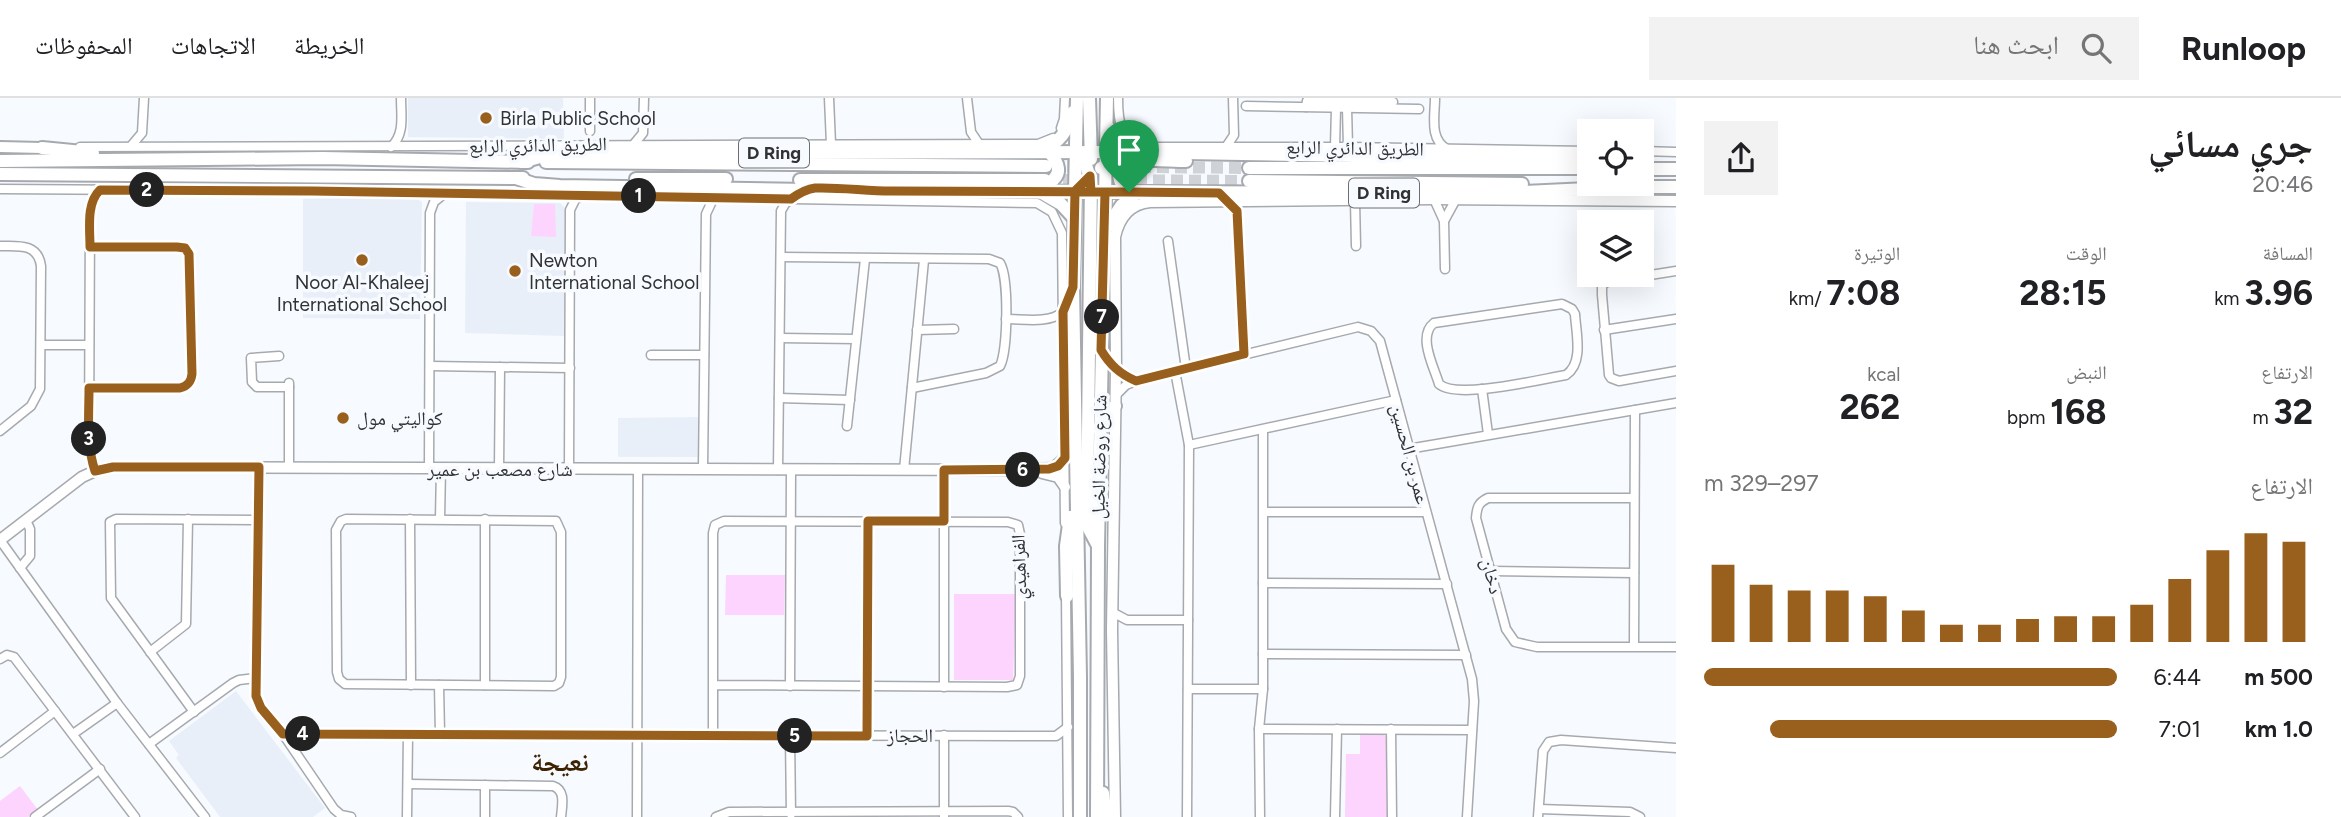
<!DOCTYPE html>
<html lang="ar">
<head>
<meta charset="utf-8">
<style>
  :root { --surface:#fff; --page:#f2f2f2; --text:#202124; --muted:#757577; --line:#e0e0e0; --accent:#99601d }
  body { margin:0; font-family:Figtree,"Noto Naskh Arabic",sans-serif; background:var(--page); color:var(--text); direction:rtl; height:100vh; display:flex; flex-direction:column; font-size:26px; white-space:nowrap }
  * { box-sizing:border-box; margin:0 }
  p { font-size:23px; color:var(--muted) }
  .icon { flex:none; width:38px; height:38px; fill:none; stroke:currentColor; stroke-width:2; stroke-linecap:round; stroke-linejoin:round }
  .map { position:relative; flex:1; overflow:hidden; direction:ltr }
  .side { display:flex; flex-direction:column; background:var(--surface); width:665px }
  .side>* { flex:none }
  .fabs { position:absolute; left:1577px; top:21px; display:grid; gap:14px }
  .fabs a { display:grid; place-items:center; width:77px; height:77px; border-radius:0px; background:var(--surface); box-shadow:0 7px 28px #0002; font-size:35px }
  .pin { position:absolute; display:grid; place-items:center; width:60px; height:60px; color:#fff; margin:-72px -30px; border-radius:50% 50% 50% 0; rotate:-45deg; box-shadow:0 0 7px #0007 }
  .pin .icon { rotate:45deg }
  .km { position:absolute; width:35px; height:35px; margin:-18px; border-radius:50%; background:#222; color:#fff; font-size:19px; line-height:35px; text-align:center }
  .round { display:grid; place-items:center; flex:none; width:74px; height:74px; border-radius:0px; background:var(--page) }
  .headline { display:flex; align-items:center; justify-content:space-between; height:119px; padding:0 28px }
  h1 { font-size:38px; font-weight:700; line-height:52px }
  .metrics { display:grid; grid-template-columns:repeat(3,1fr); gap:10px; height:119px; padding:7px 28px }
  .metrics div { display:grid; align-content:center }
  .metrics b { font-size:35px; font-weight:700 }
  .metrics small { font-size:19px; font-weight:400 }
  .metrics p { font-size:19px }
  .chart { height:196px; padding:14px 28px }
  .chart p { display:flex; justify-content:space-between }
  .chart svg { width:100%; height:126px; margin-top:7px; stroke:var(--accent); stroke-width:6 }
  ul { padding:0 28px; list-style:none; font-size:23px }
  li { display:grid; grid-template-columns:112px 84px 1fr; align-items:center; height:52px }
  li i { height:18px; border-radius:9px; background:var(--accent) }
  header { display:flex; align-items:center; gap:42px; box-sizing:border-box; height:98px; padding:0 35px; background:var(--surface); border-bottom:2px solid var(--line) }
  header strong { font-size:33px }
  nav { display:flex; gap:38px; margin-inline-start:auto; font-size:24px }
  .search { width:490px; height:63px; background:var(--page); display:flex; align-items:center; gap:18px; box-sizing:border-box; padding:0 24px; border-radius:0px; color:var(--muted); font-size:26px }
  main { display:flex; flex:1; min-height:0 }
  .map>svg:first-child { display:block }
  .built { fill:#e9eff9 }
  .green { fill:#fdd4fd }
  .lines { fill:none; stroke-linecap:round; stroke-linejoin:round }
  .primary-tunnel { stroke:#cfd2d6; stroke-width:12; stroke-dasharray:12 6; stroke-linecap:butt }
  .minor-casing { stroke:#a6aaaf; stroke-width:11 }
  .tertiary-casing { stroke:#a6aaaf; stroke-width:13 }
  .secondary-casing { stroke:#a6aaaf; stroke-width:14 }
  .primary-casing { stroke:#a6aaaf; stroke-width:16 }
  .minor { stroke:#fff; stroke-width:8 }
  .tertiary { stroke:#fff; stroke-width:10 }
  .secondary { stroke:#fff; stroke-width:10 }
  .primary { stroke:#fff; stroke-width:12 }
  .route-casing { stroke:#fff; stroke-width:14 }
  .route { stroke:#99601d; stroke-width:9 }
  .poi-dot { fill:#99601d; stroke:#f7fafe; stroke-width:2.5 }
  .labels { text-anchor:middle; dominant-baseline:central; stroke-width:7; stroke-linejoin:round; paint-order:stroke }
  .shield { fill:#f7fafe; stroke:#6c6e71; stroke-width:2 }
  .shield-label { font-size:18px; font-weight:bold; fill:#303234 }
  .poi-label { font-size:19px; fill:#303234; stroke:#f7fafe; text-anchor:start }
  .street-label { font-size:19px; fill:#303234; stroke:#f7fafe }
  .district-label { font-size:26px; font-weight:bold; fill:#3e2303; stroke:#f7fafe }
</style>
</head>
<body>
<header>
<strong>Runloop</strong>
<div class="search"><svg class="icon" aria-label="search" viewBox="0 0 24 24"><circle cx="10" cy="10" r="6"/><path d="M15 15l6 6"/></svg>ابحث هنا</div>
<nav><a>الخريطة</a><a>الاتجاهات</a><a>المحفوظات</a></nav>
</header>
<main>
<section class="side">
<div class="headline"><div><h1>جري مسائي</h1><p>20:46</p></div><a class="round"><svg class="icon" aria-label="share" viewBox="0 0 24 24"><path d="M12 15V3M7 8l5-5 5 5M5 13v7h14v-7"/></svg></a></div>
<div class="metrics">
<div><p>المسافة</p><b>3.96<small> km</small></b></div>
<div><p>الوقت</p><b>28:15</b></div>
<div><p>الوتيرة</p><b>7:08<small> /km</small></b></div>
</div>
<div class="metrics">
<div><p>الارتفاع</p><b>32<small> m</small></b></div>
<div><p>النبض</p><b>168<small> bpm</small></b></div>
<div><p>kcal</p><b>262</b></div>
</div>
<div class="chart"><p><span>الارتفاع</span>297–329 m</p>
<svg viewBox="0 0 160 44" preserveAspectRatio="none"><path d="M5 44V17M15 44V24M25 44V26M35 44V26M45 44V28M55 44V33M65 44V38M75 44V38M85 44V36M95 44V35M105 44V35M115 44V31M125 44V22M135 44V12M145 44V6M155 44V9"/></svg>
</div>
<ul>
<li><b>500 m</b>6:44<i style="width:100%"></i></li>
<li><b>1.0 km</b>7:01<i style="width:84%"></i></li>
</ul>
</section>
<div class="map">
<svg width="1676" height="719" viewBox="0 0 1676 719">
  <rect width="100%" height="100%" fill="#f7fafe"/>
  <g class="built">
    <path d="M408,0H563L564,41L408,39Z"/>
    <path d="M414,99L422,104L420,221L303,220V101Z"/>
    <path d="M466,104L560,105L566,111L564,238L465,235Z"/>
    <path d="M698,319V359H618V320Z"/>
    <path d="M236,593L325,710L313,719H220L176,660L179,657L169,643Z"/>
  </g>
  <g class="green">
    <path d="M534,106H555L556,139L531,138Z"/>
    <path d="M726,477H785L784,517H725Z"/>
    <path d="M954,496H1016L1013,582H954Z"/>
    <path d="M1360,636L1384,637L1389,642V719H1345L1346,656H1360Z"/>
    <path d="M20,688L38,712L28,719H0V703Z"/>
  </g>
  <g class="lines">
    <g class="primary-tunnel">
      <path d="M1049,68L1249,70"/>
      <path d="M1045,82L1249,83"/>
    </g>
    <defs>
      <g id="minor">
        <path d="M829,0L831,46"/>
        <path d="M967,0L971,34L979,46"/>
        <path d="M1118,0C1118,23 1120,45 1146,49H1348L1589,53"/>
        <path d="M1435,0C1435,18 1429,41 1447,51"/>
        <path d="M1246,8L1419,11"/>
        <path d="M1306,9L1307,3L1393,4"/>
        <path d="M1347,10L1348,49"/>
        <path d="M1061,30L1064,21L1065,0"/>
        <path d="M590,33V0"/>
        <path d="M634,46L643,35L644,0"/>
        <path d="M131,48L142,35L144,0"/>
        <path d="M80,49L1038,46L1053,40"/>
        <path d="M391,49C405,36 401,18 401,0"/>
        <path d="M1226,49L1234,37L1233,0"/>
        <path d="M1335,49L1336,10"/>
        <path d="M1642,53L1676,54"/>
        <path d="M0,91L312,93L1037,105L1052,114L1062,135L1065,425"/>
        <path d="M1434,101L1444,123L1445,171"/>
        <path d="M1355,103L1356,148"/>
        <path d="M1230,105L1237,113L1244,256"/>
        <path d="M1444,123L1456,101"/>
        <path d="M1168,143L1186,271"/>
        <path d="M0,148C18,148 38,145 41,168L40,291L31,308L0,333"/>
        <path d="M781,159L989,161L1000,165C1009,180 1008,252 1000,268L986,275L912,290"/>
        <path d="M1676,173L1606,184L1602,188V197L1609,277L1611,280L1619,283L1676,273"/>
        <path d="M1562,206L1572,211L1575,216C1576,235 1584,265 1566,277C1541,281 1457,302 1439,286C1434,269 1417,238 1434,225Z"/>
        <path d="M1006,221C1024,221 1048,226 1063,214"/>
        <path d="M917,232L954,231"/>
        <path d="M1604,232L1676,221"/>
        <path d="M780,240L856,241"/>
        <path d="M41,247H89"/>
        <path d="M1103,256L1116,271L1136,283"/>
        <path d="M651,257H704"/>
        <path d="M279,258L251,260L252,284L257,289H289"/>
        <path d="M430,268L570,270"/>
        <path d="M1175,273L1189,347L1187,719"/>
        <path d="M89,290H180C188,288 191,284 192,276L189,156L185,150L178,149H90"/>
        <path d="M1482,291L1488,336"/>
        <path d="M1115,298L1126,287L1136,283L1358,229L1371,233L1380,243L1472,581L1474,603L1467,719"/>
        <path d="M779,300L850,302"/>
        <path d="M847,328L865,161"/>
        <path d="M1189,347L1396,302"/>
        <path d="M1408,351L1676,305"/>
        <path d="M259,369L256,580L258,605L283,636L334,711L341,717L351,719"/>
        <path d="M289,370V285"/>
        <path d="M429,370L430,115L434,104L444,96"/>
        <path d="M499,370L500,269"/>
        <path d="M569,371L570,112L575,102L581,97"/>
        <path d="M703,371L706,116L714,99"/>
        <path d="M778,372L781,113L785,106L790,101"/>
        <path d="M904,372L924,162"/>
        <path d="M944,372V589"/>
        <path d="M95,373L89,345L90,117L93,100L100,92"/>
        <path d="M1634,400H1488C1478,405 1477,409 1476,420L1506,531L1515,544L1537,549H1676"/>
        <path d="M1264,414H1425"/>
        <path d="M346,421L556,423L561,434V579L559,585L554,588L345,586L339,581L337,574L336,432L341,423Z"/>
        <path d="M410,421L411,587"/>
        <path d="M440,421L441,370"/>
        <path d="M0,442L117,605L205,719"/>
        <path d="M20,470L30,458V431L26,422"/>
        <path d="M1491,473L1634,475"/>
        <path d="M1263,485L1447,486"/>
        <path d="M1066,496L1068,719"/>
        <path d="M1112,514L1127,522H1188"/>
        <path d="M1634,548L1635,312"/>
        <path d="M150,554L186,526L188,421"/>
        <path d="M1263,556L1466,557"/>
        <path d="M0,561L7,557L14,559L135,719"/>
        <path d="M439,587L440,636"/>
        <path d="M485,587V421"/>
        <path d="M790,588L791,372"/>
        <path d="M1188,591H1263"/>
        <path d="M194,614L111,500L110,424L116,421L259,422"/>
        <path d="M1259,631L1472,632"/>
        <path d="M1391,631L1392,719"/>
        <path d="M73,636L117,605"/>
        <path d="M283,636L1056,638L1068,629"/>
        <path d="M867,637L868,423"/>
        <path d="M713,638V435L715,427L724,423L1008,424L1018,427L1020,436V578L1017,587L1007,589L714,587"/>
        <path d="M790,638L791,716"/>
        <path d="M149,646L233,585L239,582L256,580"/>
        <path d="M0,655L55,613"/>
        <path d="M409,686L553,688C566,692 562,708 561,719"/>
        <path d="M1539,711L1630,714L1640,719"/>
        <path d="M35,719L100,671"/>
        <path d="M407,719L408,636"/>
        <path d="M485,719V687"/>
        <path d="M637,719L638,371"/>
        <path d="M716,719L729,714L1008,713L1013,714L1018,719"/>
        <path d="M944,719V637"/>
        <path d="M1260,719L1259,631L1263,591V332"/>
        <path d="M1335,719L1337,631"/>
        <path d="M1538,719L1543,653L1549,644L1561,642L1676,650"/>
      </g>
      <g id="tertiary">
        <path d="M1042,375L1058,379L1065,389"/>
        <path d="M0,442L82,379L95,373L113,369L1024,372L1053,370L1065,360"/>
        <path d="M1115,719L1112,532L1116,268L1115,139C1119,120 1130,106 1150,104L1434,101L1676,103"/>
      </g>
      <path id="secondary" d="M0,49L42,50"/>
      <g id="primary">
        <path d="M1077,0L1073,189L1080,579V719"/>
        <path d="M1089,0L1091,61"/>
        <path d="M1107,28L1122,45L1136,52"/>
        <path d="M42,50L93,55"/>
        <path d="M1042,52C1060,45 1068,32 1073,14"/>
        <path d="M1049,54C1059,65 1063,76 1049,85"/>
        <path d="M1076,54L1086,67L1091,83L1087,419L1089,431L1097,446"/>
        <path d="M0,63L323,60L528,64"/>
        <path d="M1126,63C1115,74 1118,85 1129,94"/>
        <path d="M522,64L547,57L574,55L1126,54L1589,62"/>
        <path d="M546,64L1046,68"/>
        <path d="M1101,70C1118,57 1164,63 1186,63"/>
        <path d="M1249,70H1589"/>
        <path d="M1642,71H1676"/>
        <path d="M0,76L523,80"/>
        <path d="M516,80L534,86L560,88L871,93L1421,95H1502L1630,89"/>
        <path d="M636,81H726"/>
        <path d="M800,82H1045"/>
        <path d="M1249,83L1522,86"/>
        <path d="M1624,89H1676"/>
        <path d="M1042,95L1061,106L1074,120"/>
        <path d="M1106,131L1121,108L1138,94"/>
        <path d="M1100,333L1115,308"/>
        <path d="M1067,498L1066,448L1070,419"/>
        <path d="M1103,695L1106,719"/>
        <path d="M1097,719L1098,448L1107,0"/>
      </g>
    </defs>
    <use href="#minor" class="minor-casing"/>
    <use href="#tertiary" class="tertiary-casing"/>
    <use href="#secondary" class="secondary-casing"/>
    <use href="#primary" class="primary-casing"/>
    <use href="#minor" class="minor"/>
    <use href="#tertiary" class="tertiary"/>
    <use href="#secondary" class="secondary"/>
    <use href="#primary" class="primary"/>
  </g>
  <g class="lines">
    <defs>
      <path id="route" d="M1129,94C1049,93 970,93 891,93C866,93 840,89 815,90C806,91 798,96 791,101L312,93L100,92C86,105 90,131 90,149H177L185,150L189,156L192,276C191,284 188,288 180,290H89C89,318 86,346 95,373L113,369H259L256,598L261,610L283,636L867,638L868,423H944V372L1049,371L1058,368L1065,360L1063,214L1073,189L1075,93L1090,78L1091,94H1105L1101,252C1110,267 1120,276 1136,283L1244,256L1237,113L1219,95L1129,94"/>
    </defs>
    <use href="#route" class="route-casing"/>
    <use href="#route" class="route"/>
  </g>
  <g class="poi-dot">
    <circle cx="486" cy="20" r="7"/>
    <circle cx="362" cy="162" r="7"/>
    <circle cx="515" cy="173" r="7"/>
    <circle cx="343" cy="320" r="7"/>
  </g>
  <g class="labels">
    <g class="shield">
      <rect x="739" y="40.5" width="70" height="29" rx="5"/>
      <rect x="1349" y="80.5" width="70" height="29" rx="5"/>
    </g>
    <g class="shield-label">
      <text x="774" y="55">D Ring</text>
      <text x="1384" y="95">D Ring</text>
    </g>
    <g class="poi-label">
      <text x="500" y="20">Birla Public School</text>
      <text x="529" y="162">Newton<tspan x="529" dy="22">International School</tspan></text>
      <text x="362" y="184" text-anchor="middle">Noor Al-Khaleej<tspan x="362" dy="22">International School</tspan></text>
      <text x="357" y="320">كواليتي مول</text>
    </g>
    <g class="street-label">
      <text transform="translate(538 47) rotate(-1)">الطريق الدائري الرابع</text>
      <text transform="translate(1355 50) rotate(1)">الطريق الدائري الرابع</text>
      <text transform="translate(1410 356) rotate(75)">عمر بن الحسين</text>
      <text transform="translate(1099 359) rotate(-89)">شارع روضة الخيل</text>
      <text x="500" y="371">شارع مصعب بن عمير</text>
      <text transform="translate(1019 469) rotate(-92)">الفراهيدي</text>
      <text transform="translate(1492 478) rotate(75)">دخان</text>
      <text x="910" y="637">الحجاز</text>
    </g>
    <g class="district-label">
      <text x="560" y="664">نعيجة</text>
    </g>
  </g>
</svg>
<div class="fabs">
<a><svg class="icon" aria-label="locate" viewBox="0 0 24 24"><circle cx="12" cy="12" r="6"/><path d="M12 2v4M12 18v4M2 12h4M18 12h4"/></svg></a>
<a><svg class="icon" aria-label="layers" viewBox="0 0 24 24"><path d="M12 4l9 5-9 5-9-5zM3 14l9 5 9-5"/></svg></a>
</div>
<div class="pin" style="left:1129px;top:94px;background:#1e9e55"><svg class="icon" aria-label="arrive" viewBox="0 0 24 24"><path d="M6 21V4h12l-3 4 3 4H6"/></svg></div>
<b class="km" style="left:639px;top:98px">1</b>
<b class="km" style="left:147px;top:92px">2</b>
<b class="km" style="left:89px;top:341px">3</b>
<b class="km" style="left:303px;top:636px">4</b>
<b class="km" style="left:795px;top:638px">5</b>
<b class="km" style="left:1023px;top:372px">6</b>
<b class="km" style="left:1102px;top:219px">7</b>
</div>
</main>
</body>
</html>
